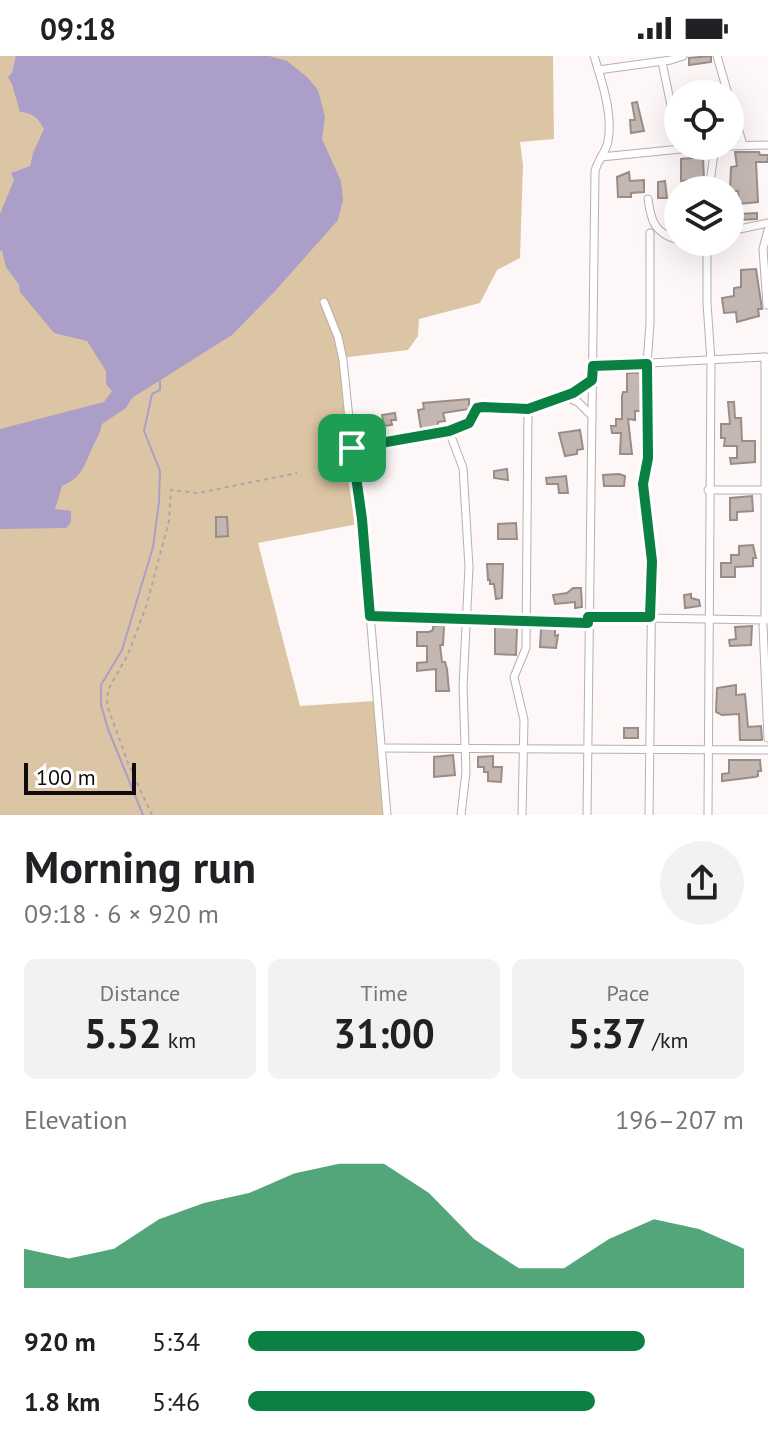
<!DOCTYPE html>
<html lang="en">
<head>
<meta charset="utf-8">
<style>
  :root { --surface:#fff; --page:#f2f2f2; --text:#202124; --muted:#757577; --accent:#0b8043 }
  body { margin:0; font-family:"PT Sans",sans-serif; background:var(--page); color:var(--text); height:100vh; display:flex; flex-direction:column; font-size:30px; white-space:nowrap }
  * { box-sizing:border-box; margin:0 }
  p { font-size:26px; color:var(--muted) }
  .icon { flex:none; width:44px; height:44px; fill:none; stroke:currentColor; stroke-width:2; stroke-linecap:round; stroke-linejoin:round }
  .map { position:relative; height:759px; overflow:hidden }
  .drawer { display:flex; flex-direction:column; background:var(--surface); flex:1 }
  .drawer>* { flex:none }
  .fabs { position:absolute; left:664px; top:24px; display:grid; gap:16px }
  .fabs a { display:grid; place-items:center; width:80px; height:80px; border-radius:50%; background:var(--surface); box-shadow:0 8px 32px #0002; font-size:40px }
  .scale { position:absolute; left:24px; bottom:20px; width:112px; box-sizing:border-box; padding-left:8px; border:4px solid #100b0b; border-top:0; font-size:22px; line-height:28px; white-space:nowrap; color:#100b0b; -webkit-text-stroke:6px #fff; paint-order:stroke }
  .pin { position:absolute; display:grid; place-items:center; width:68px; height:68px; color:#fff; margin:-34px; border-radius:16px; box-shadow:0 4px 12px #0006 }
  .round { display:grid; place-items:center; flex:none; width:84px; height:84px; border-radius:42px; background:var(--page) }
  .overview { display:flex; align-items:center; justify-content:space-between; height:136px; padding:0 24px }
  h1 { font-size:44px; font-weight:700; line-height:60px }
  .figures { display:grid; grid-template-columns:repeat(3,1fr); gap:12px; height:136px; padding:8px 24px }
  .figures div { display:grid; align-content:center; border-radius:12px; background:var(--page); text-align:center }
  .figures b { font-size:40px; font-weight:700 }
  .figures small { font-size:22px; font-weight:400 }
  .figures p { font-size:22px }
  .chart { height:224px; padding:16px 24px }
  .chart p { display:flex; justify-content:space-between }
  .chart svg { width:100%; height:144px; margin-top:8px; fill:var(--accent); opacity:.7 }
  ul { padding:0 24px; list-style:none; font-size:26px }
  li { display:grid; grid-template-columns:128px 96px 1fr; align-items:center; height:60px }
  li i { height:20px; border-radius:10px; background:var(--accent) }
  .status { display:flex; justify-content:space-between; align-items:center; height:56px; padding:0 40px; background:var(--surface); direction:ltr }
  .status svg { height:22px; fill:currentColor }
  .map>svg:first-child { display:block }
  .green { fill:#dcc5a4 }
  .water { fill:#ab9ec9 }
  .lines { fill:none; stroke-linecap:round; stroke-linejoin:round }
  .stream { stroke:#ab9ec9; stroke-width:2 }
  .building { fill:#c4b6b1; stroke:#9a8d88; stroke-width:2 }
  .minor-casing { stroke:#bbadaf; stroke-width:9 }
  .path { stroke:#aca7a7; stroke-width:2; stroke-dasharray:4 4; stroke-linecap:butt }
  .minor { stroke:#fff; stroke-width:7 }
  .route-casing { stroke:#fff; stroke-width:16 }
  .route { stroke:#0b8043; stroke-width:10 }
</style>
</head>
<body>
<div class="status"><b>09:18</b><svg viewBox="0 0 49 12"><path d="M0 12V9h3v3zM5 12V6h3v6zM10 12V3h3v9zM15 12V0h3v12zM26 1h20v11H26zM47 4h2v5h-2z"/></svg></div>
<div class="map">
<svg width="768" height="759" viewBox="0 0 768 759">
  <rect width="100%" height="100%" fill="#fdf7f8"/>
  <path class="green" d="M0,0H553L554,83L520,86L523,109L520,202L497,214L480,247L419,263L418,280L408,294L340,302L358,468L258,487L300,650L374,645L384,759H0Z"/>
  <path class="water" d="M16,0H269L287,5L307,21L318,34L325,61L322,83L341,125L343,144L338,164L276,234L232,279L132,342L126,352L102,368C100,380 94,386 90,397C82,415 80,422 62,430L55,453L71,455V466L66,472L0,473V373L104,346L112,335L106,328V315L87,285L54,277L20,236L19,229L6,211L2,194L0,195V158L14,124L11,117L30,110L33,97L44,73C38,62 33,57 20,56L12,28L8,21L12,17Z"/>
  <g class="lines">
    <path class="stream" d="M143,759L108,673L101,649V629L122,594L153,491L159,446L160,415L144,375L152,338L160,334V325"/>
  </g>
  <g class="building">
    <path d="M711,0V6L689,9V2Z"/>
    <path d="M637,46L644,75L631,77L630,64H635L632,47Z"/>
    <path d="M735,96H759L760,99H768V106H756L758,146L739,148L738,135H730L731,111L737,110Z"/>
    <path d="M703,101L704,123L681,125V103Z"/>
    <path d="M629,116L630,125L644,124V136L631,137V141H618L617,121Z"/>
    <path d="M665,125L667,142H658V126Z"/>
    <path d="M757,157V163L738,164L737,158Z"/>
    <path d="M756,213L762,253H758L759,260L737,266L736,256L724,257L722,242L734,240V232L741,231V214Z"/>
    <path d="M627,317H641V355H635V364L628,363L632,398H620L621,377H612L611,370H616V363H622V340L623,336H627Z"/>
    <path d="M469,343V353L443,357L445,365L438,366V370L421,373L418,354L424,353L423,347Z"/>
    <path d="M728,346H734L735,362H741L742,385H755V406L731,408L730,402H737V390H724L725,382H721V368H730Z"/>
    <path d="M395,357L396,364H391L392,369L384,370L382,359Z"/>
    <path d="M580,374L583,393L577,394V398L565,400L559,377Z"/>
    <path d="M507,413L508,424L494,422V415Z"/>
    <path d="M619,418L625,420L624,430H604L603,419Z"/>
    <path d="M566,420L568,437H559L558,428H547L546,422Z"/>
    <path d="M752,440L753,455L737,456V464H730V442Z"/>
    <path d="M216,461H227L228,480L216,481Z"/>
    <path d="M516,467L517,483H498V468Z"/>
    <path d="M753,489L756,502H753V510L735,511V521H721V507H731V499H739V490Z"/>
    <path d="M487,508H503L502,542L496,543L494,528H490V524H488Z"/>
    <path d="M573,532H581L582,551L575,552V546L555,548L553,539L567,537Z"/>
    <path d="M691,538V542L699,544L700,550L685,552L684,539Z"/>
    <path d="M433,570H444L443,589H440L442,606H445L447,613L449,635H436V613L417,615V607L427,606V590H417V576H429L433,574Z"/>
    <path d="M752,570L751,589L730,590L729,584L736,583L735,571Z"/>
    <path d="M495,571H517L516,599L495,598Z"/>
    <path d="M555,572V580L558,579L556,592L540,591L541,573Z"/>
    <path d="M736,629V639L745,638L748,671L761,670L762,684H740L739,658L722,659L716,656L717,632Z"/>
    <rect x="624" y="672" width="14" height="10"/>
    <path d="M453,699L455,719L434,721V701Z"/>
    <path d="M493,700V711H502L501,726L488,725V716H484V711H478V701Z"/>
    <path d="M729,704H760L761,715H758V720L755,721L722,725V718L729,717Z"/>
  </g>
  <g class="lines">
    <defs>
      <g id="minor">
        <path d="M717,0L728,38"/>
        <path d="M662,6L678,83"/>
        <path d="M598,14L671,4L683,0"/>
        <path d="M730,45L743,89"/>
        <path d="M730,90L768,89"/>
        <path d="M601,101L711,90"/>
        <path d="M709,134L715,90"/>
        <path d="M648,143C651,166 655,177 678,184"/>
        <path d="M730,175L768,167"/>
        <path d="M707,186V247L711,305L708,759"/>
        <path d="M324,246L338,281L343,304L352,392L362,463L387,759"/>
        <path d="M767,249L763,193L768,174"/>
        <path d="M765,301V564"/>
        <path d="M593,310L766,301"/>
        <path d="M566,341L578,346L592,360"/>
        <path d="M449,375L463,412L469,511L463,631L466,716L461,759"/>
        <path d="M352,392L449,375L469,367L477,352L528,353L573,337L592,324"/>
        <path d="M708,434H768"/>
        <path d="M370,560L588,567"/>
        <path d="M588,561L768,564"/>
        <path d="M763,570L768,682"/>
        <path d="M382,692L768,694"/>
        <path d="M522,759L524,664L514,621L526,592L528,353"/>
        <path d="M587,759L595,115C598,104 606,96 608,85C613,59 602,25 594,0"/>
        <path d="M649,759L652,505L643,428L648,402L647,308L650,267V177"/>
      </g>
    </defs>
    <use href="#minor" class="minor-casing"/>
    <path class="path" d="M152,759L128,707L107,649L108,634L128,598L146,551L169,465L171,434L198,437L297,417"/>
    <use href="#minor" class="minor"/>
  </g>
  <g class="lines">
    <defs>
      <path id="route" d="M647,308L648,402L643,428L652,505L650,561H588V567L370,560L362,463L352,392L449,375L469,367L477,352L483,351L528,353L573,337L592,324L593,310Z"/>
    </defs>
    <use href="#route" class="route-casing"/>
    <use href="#route" class="route"/>
  </g>
</svg>
<div class="fabs">
<a><svg class="icon" aria-label="locate" viewBox="0 0 24 24"><circle cx="12" cy="12" r="6"/><path d="M12 2v4M12 18v4M2 12h4M18 12h4"/></svg></a>
<a><svg class="icon" aria-label="layers" viewBox="0 0 24 24"><path d="M12 4l9 5-9 5-9-5zM3 14l9 5 9-5"/></svg></a>
</div>
<div class="scale">100 m</div>
<div class="pin" style="left:352px;top:392px;background:#1e9e55"><svg class="icon" aria-label="arrive" viewBox="0 0 24 24"><path d="M6 21V4h12l-3 4 3 4H6"/></svg></div>
</div>
<section class="drawer">
<div class="overview"><div><h1>Morning run</h1><p>09:18 · 6 × 920 m</p></div><a class="round"><svg class="icon" aria-label="share" viewBox="0 0 24 24"><path d="M12 15V3M7 8l5-5 5 5M5 13v7h14v-7"/></svg></a></div>
<div class="figures">
<div><p>Distance</p><b>5.52<small> km</small></b></div>
<div><p>Time</p><b>31:00</b></div>
<div><p>Pace</p><b>5:37<small> /km</small></b></div>
</div>
<div class="chart"><p><span>Elevation</span>196–207 m</p>
<svg viewBox="0 0 160 44" preserveAspectRatio="none"><path d="M0 44V32L10 35L20 32L30 23L40 18L50 15L60 9L70 6L80 6L90 15L100 29L110 38L120 38L130 29L140 23L150 26L160 32V44z"/></svg>
</div>
<ul>
<li><b>920 m</b>5:34<i style="width:80%"></i></li>
<li><b>1.8 km</b>5:46<i style="width:70%"></i></li>
</ul>
</section>
</body>
</html>
